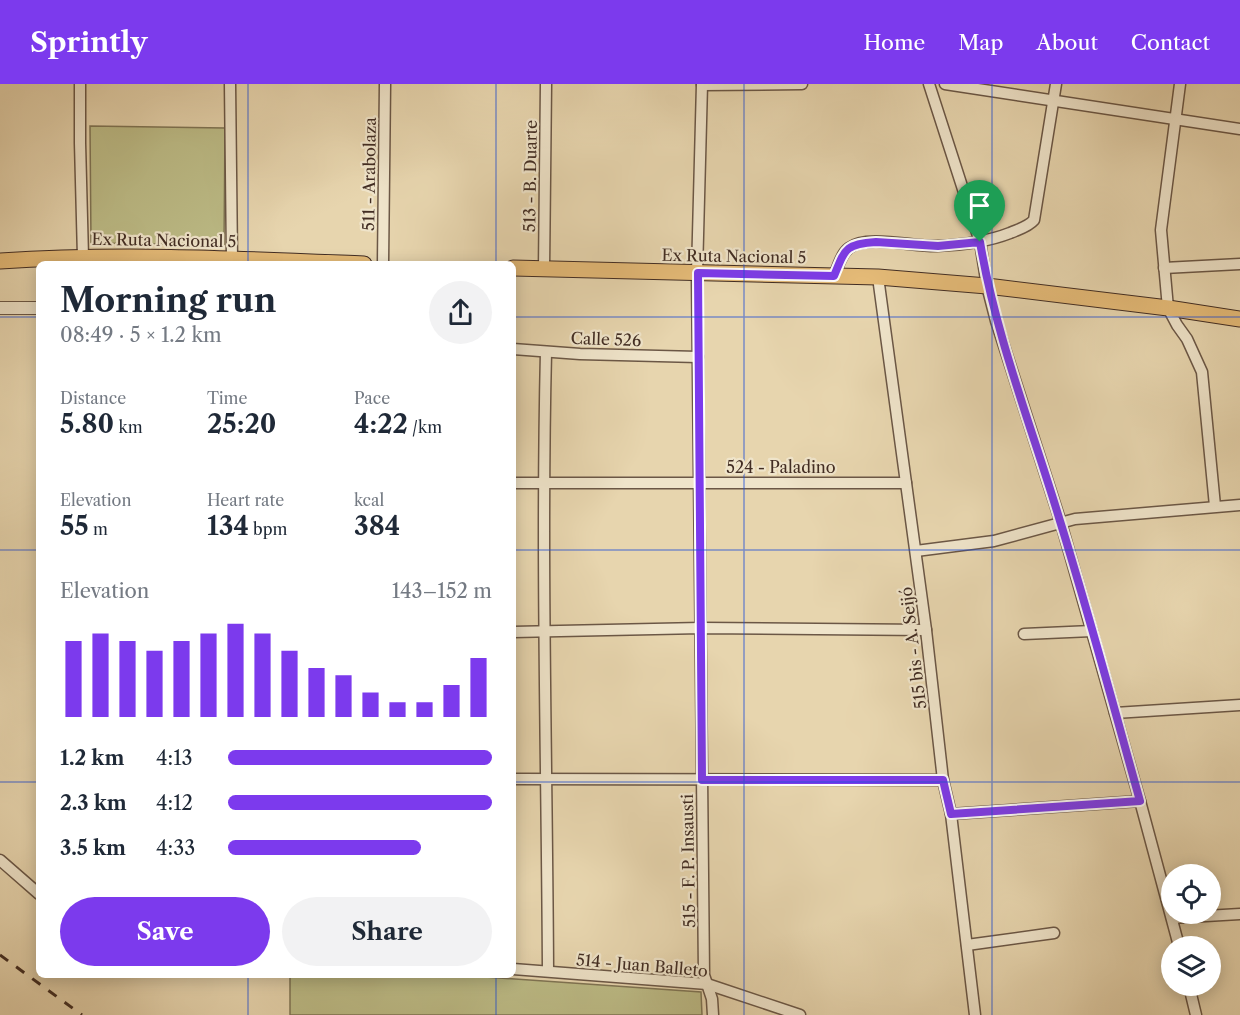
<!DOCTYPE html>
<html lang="en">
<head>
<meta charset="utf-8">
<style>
  :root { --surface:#fff; --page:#f2f2f3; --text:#1f2937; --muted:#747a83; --accent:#7c3aed }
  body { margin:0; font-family:"Libre Caslon Text",serif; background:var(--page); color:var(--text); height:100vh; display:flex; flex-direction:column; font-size:22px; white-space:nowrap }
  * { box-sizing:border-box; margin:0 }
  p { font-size:20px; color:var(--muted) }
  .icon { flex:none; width:33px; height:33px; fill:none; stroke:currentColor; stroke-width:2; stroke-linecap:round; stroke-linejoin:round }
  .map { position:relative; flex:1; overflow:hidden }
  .sheet { position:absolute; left:36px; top:177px; width:480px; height:717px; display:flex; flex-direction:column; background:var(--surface); border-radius:9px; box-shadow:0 3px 15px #0003 }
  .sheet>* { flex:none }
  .tools { position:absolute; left:1161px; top:780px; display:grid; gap:12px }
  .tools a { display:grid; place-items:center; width:60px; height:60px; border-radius:50%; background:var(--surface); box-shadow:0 3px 15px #0003; font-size:30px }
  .pin { position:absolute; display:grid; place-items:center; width:51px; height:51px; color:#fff; margin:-62px -26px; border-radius:50% 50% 50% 0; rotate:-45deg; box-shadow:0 0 6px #0007 }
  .pin .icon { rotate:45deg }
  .round { display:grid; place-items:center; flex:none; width:63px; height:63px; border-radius:32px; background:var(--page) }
  .summary { display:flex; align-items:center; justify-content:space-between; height:102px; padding:0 24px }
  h1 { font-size:33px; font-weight:700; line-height:45px }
  .metrics { display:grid; grid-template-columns:repeat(3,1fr); gap:9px; height:102px; padding:6px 24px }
  .metrics div { display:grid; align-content:center }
  .metrics b { font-size:26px; font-weight:700 }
  .metrics small { font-size:16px; font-weight:400 }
  .metrics p { font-size:16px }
  .chart { height:168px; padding:12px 24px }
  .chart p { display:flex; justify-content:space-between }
  .chart svg { width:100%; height:108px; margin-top:6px; stroke:var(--accent); stroke-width:6 }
  .primary-button { display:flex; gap:12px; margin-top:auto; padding:12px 24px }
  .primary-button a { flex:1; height:69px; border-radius:36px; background:var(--accent); color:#fff; font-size:24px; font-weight:700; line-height:69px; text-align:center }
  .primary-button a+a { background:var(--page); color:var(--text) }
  ul { padding:0 24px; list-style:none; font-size:20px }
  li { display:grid; grid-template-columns:96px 72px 1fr; align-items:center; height:45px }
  li i { height:15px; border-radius:8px; background:var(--accent) }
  header { display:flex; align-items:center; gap:36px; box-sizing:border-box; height:84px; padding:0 30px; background:var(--accent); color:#fff }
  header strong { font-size:28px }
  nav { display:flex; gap:33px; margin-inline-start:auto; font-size:21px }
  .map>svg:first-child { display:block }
  .green { fill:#bcbb86; stroke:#7f7454; stroke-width:1.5 }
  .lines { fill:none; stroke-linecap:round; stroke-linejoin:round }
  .minor-casing { stroke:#6b5746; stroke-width:13 }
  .tertiary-casing { stroke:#6b5746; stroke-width:14 }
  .primary-casing { stroke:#422d23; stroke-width:17 }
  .minor { stroke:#efe4ca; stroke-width:10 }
  .tertiary { stroke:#efe4ca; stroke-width:12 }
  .primary { stroke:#e4ba77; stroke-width:15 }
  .rail { stroke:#422d23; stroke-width:3; stroke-dasharray:10 10; stroke-linecap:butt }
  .route-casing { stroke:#fff; stroke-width:12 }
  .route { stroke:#7c3aed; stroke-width:8 }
  .grid { fill:none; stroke:#1d4ed8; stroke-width:1.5; stroke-opacity:0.55 }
  .labels { text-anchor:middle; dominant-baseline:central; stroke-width:4.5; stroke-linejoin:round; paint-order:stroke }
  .street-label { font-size:16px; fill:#422d23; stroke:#efe4ca }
</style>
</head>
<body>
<header>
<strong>Sprintly</strong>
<nav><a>Home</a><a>Map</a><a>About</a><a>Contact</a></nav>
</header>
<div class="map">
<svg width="1240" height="931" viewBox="0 0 1240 931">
  <rect width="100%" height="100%" fill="#e7d5ae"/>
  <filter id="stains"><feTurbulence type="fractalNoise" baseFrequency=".00333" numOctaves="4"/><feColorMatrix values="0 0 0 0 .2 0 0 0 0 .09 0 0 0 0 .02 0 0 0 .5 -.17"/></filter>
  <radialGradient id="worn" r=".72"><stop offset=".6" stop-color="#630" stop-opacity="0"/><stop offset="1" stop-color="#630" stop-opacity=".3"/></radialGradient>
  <g class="green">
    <path d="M90,42L225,44L224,161L91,159Z"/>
    <path d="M290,891H456L701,908L702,931H290Z"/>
  </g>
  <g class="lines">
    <defs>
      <g id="minor">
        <path d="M80,0V59L83,173"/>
        <path d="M230,0L232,175"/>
        <path d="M702,0L697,189L704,891L712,915L713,931"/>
        <path d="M929,0L980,158L987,202L996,237L1061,439L1140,717L1179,862"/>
        <path d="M945,0L1240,45"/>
        <path d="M1180,0L1161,146L1168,224L1177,241L1187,255L1202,288L1215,422"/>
        <path d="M702,1L802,0"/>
        <path d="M383,180L385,0"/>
        <path d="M1164,184L1240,180"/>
        <path d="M544,185L546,0"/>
        <path d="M834,192C838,183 841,170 849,164C867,150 914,163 937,162C961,161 987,158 1010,149C1019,145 1028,143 1034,136L1056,0"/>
        <path d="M878,193L926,546L943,696L951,730L975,931"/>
        <path d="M513,265L580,270L698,273"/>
        <path d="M546,268C541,474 547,681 548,887"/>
        <path d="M513,399H906"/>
        <path d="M916,467L994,457L1075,435L1240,421"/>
        <path d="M513,548L701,544L926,546"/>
        <path d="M1024,550L1092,547"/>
        <path d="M1115,629L1240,621"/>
        <path d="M513,695L943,696"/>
        <path d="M951,730L1140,717"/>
        <path d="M0,776L39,810"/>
        <path d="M1172,834L1240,830"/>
        <path d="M967,861L1054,849"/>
        <path d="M513,885L707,900L800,931"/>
        <path d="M1189,902L1196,931"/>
      </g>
      <path id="tertiary" d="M0,224H39"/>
      <g id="primary">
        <path d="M0,177C121,169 243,175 364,180"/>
        <path d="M513,184L878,193L987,202L1168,224L1240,235"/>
      </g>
    </defs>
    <use href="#minor" class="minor-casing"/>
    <use href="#tertiary" class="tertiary-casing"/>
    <use href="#primary" class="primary-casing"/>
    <use href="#minor" class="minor"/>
    <use href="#tertiary" class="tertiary"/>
    <use href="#primary" class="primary"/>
    <path class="rail" d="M0,871L82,931"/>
  </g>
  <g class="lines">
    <defs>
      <path id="route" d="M876,158L938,162L980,158C996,253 1032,344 1060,437C1089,530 1114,624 1140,717L951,730L943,696H702L698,189L834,192C845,165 845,160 876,158Z"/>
    </defs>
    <use href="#route" class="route-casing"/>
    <use href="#route" class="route"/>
  </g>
  <path class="grid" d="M248,0V180M496,0V180M744,0V931M992,0V931M0,233H39M513,233H1240M0,466H39M513,466H1240M0,698H39M513,698H1240M248,891V931M496,891V931"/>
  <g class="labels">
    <g class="street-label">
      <text transform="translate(369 90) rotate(-89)">511 - Arabolaza</text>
      <text transform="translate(530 92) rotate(-89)">513 - B. Duarte</text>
      <text transform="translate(164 156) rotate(1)">Ex Ruta Nacional 5</text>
      <text transform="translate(734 172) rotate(1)">Ex Ruta Nacional 5</text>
      <text transform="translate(606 255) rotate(2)">Calle 526</text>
      <text x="781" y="383">524 - Paladino</text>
      <text transform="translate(913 564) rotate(-97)">515 bis - A. Seijó</text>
      <text transform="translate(688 777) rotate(-91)">515 - F. P. Insausti</text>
      <text transform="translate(642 881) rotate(5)">514 - Juan Balleto</text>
    </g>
  </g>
  <rect width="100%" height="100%" filter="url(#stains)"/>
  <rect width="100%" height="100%" fill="url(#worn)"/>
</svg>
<div class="tools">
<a><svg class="icon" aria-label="locate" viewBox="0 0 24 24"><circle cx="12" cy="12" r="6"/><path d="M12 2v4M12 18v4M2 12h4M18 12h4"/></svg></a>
<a><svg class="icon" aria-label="layers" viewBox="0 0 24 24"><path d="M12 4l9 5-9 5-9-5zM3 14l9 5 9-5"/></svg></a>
</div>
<div class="pin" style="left:980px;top:158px;background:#1e9e55"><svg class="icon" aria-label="arrive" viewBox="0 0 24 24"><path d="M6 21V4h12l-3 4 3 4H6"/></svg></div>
<section class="sheet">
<div class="summary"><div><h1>Morning run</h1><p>08:49 · 5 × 1.2 km</p></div><a class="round"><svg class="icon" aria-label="share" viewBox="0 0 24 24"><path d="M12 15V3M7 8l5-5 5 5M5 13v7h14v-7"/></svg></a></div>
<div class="metrics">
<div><p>Distance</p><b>5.80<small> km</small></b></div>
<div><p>Time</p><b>25:20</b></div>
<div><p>Pace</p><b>4:22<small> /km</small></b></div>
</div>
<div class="metrics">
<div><p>Elevation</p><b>55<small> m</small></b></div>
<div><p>Heart rate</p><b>134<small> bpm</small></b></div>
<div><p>kcal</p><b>384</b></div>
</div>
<div class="chart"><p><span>Elevation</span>143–152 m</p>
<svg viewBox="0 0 160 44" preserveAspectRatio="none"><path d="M5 44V13M15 44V10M25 44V13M35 44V17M45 44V13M55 44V10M65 44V6M75 44V10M85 44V17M95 44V24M105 44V27M115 44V34M125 44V38M135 44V38M145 44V31M155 44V20"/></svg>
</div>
<ul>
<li><b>1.2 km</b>4:13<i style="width:100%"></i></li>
<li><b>2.3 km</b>4:12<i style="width:100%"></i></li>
<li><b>3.5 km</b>4:33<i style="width:73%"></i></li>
</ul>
<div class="primary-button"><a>Save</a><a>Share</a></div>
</section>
</div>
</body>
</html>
